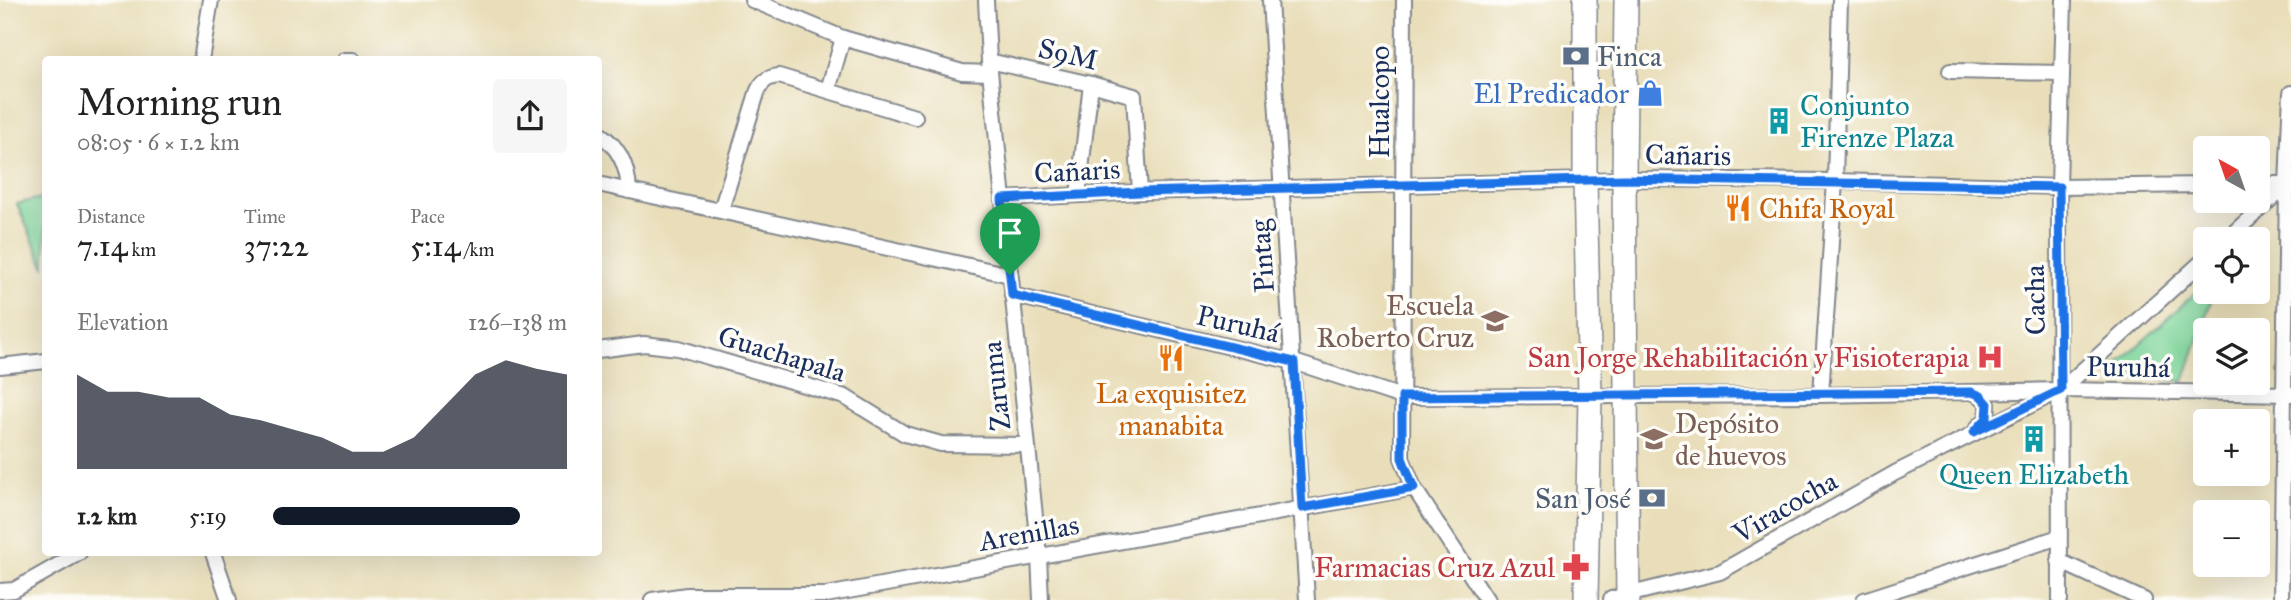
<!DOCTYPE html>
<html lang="en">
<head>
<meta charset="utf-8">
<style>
  :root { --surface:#fff; --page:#f6f6f6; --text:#222; --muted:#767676; --accent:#111827 }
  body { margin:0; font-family:"IM FELL Great Primer",serif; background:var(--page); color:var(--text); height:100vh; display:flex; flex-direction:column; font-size:26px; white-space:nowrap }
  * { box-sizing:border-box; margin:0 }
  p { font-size:23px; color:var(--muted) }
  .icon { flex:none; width:38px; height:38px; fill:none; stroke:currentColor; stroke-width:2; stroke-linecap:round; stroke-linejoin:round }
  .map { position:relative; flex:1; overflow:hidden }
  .sheet { position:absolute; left:42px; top:56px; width:560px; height:500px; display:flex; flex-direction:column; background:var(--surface); border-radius:7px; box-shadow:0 7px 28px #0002 }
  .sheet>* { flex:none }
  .needle { width:46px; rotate:320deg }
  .buttons { position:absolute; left:2193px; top:136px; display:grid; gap:14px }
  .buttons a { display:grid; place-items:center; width:77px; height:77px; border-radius:7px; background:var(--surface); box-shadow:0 7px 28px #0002; font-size:35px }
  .pin { position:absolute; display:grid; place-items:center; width:60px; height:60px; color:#fff; margin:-72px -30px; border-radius:50% 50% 50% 0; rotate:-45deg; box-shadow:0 0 7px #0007 }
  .pin .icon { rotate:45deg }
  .round { display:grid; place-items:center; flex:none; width:74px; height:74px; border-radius:7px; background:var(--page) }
  .summary { display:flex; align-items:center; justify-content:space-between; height:119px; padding:0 35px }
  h1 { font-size:38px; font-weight:600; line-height:52px }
  .figures { display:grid; grid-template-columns:repeat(3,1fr); gap:10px; height:119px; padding:7px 35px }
  .figures div { display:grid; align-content:center }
  .figures b { font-size:30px; font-weight:600 }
  .figures small { font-size:19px; font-weight:400 }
  .figures p { font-size:19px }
  .chart { height:196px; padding:14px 35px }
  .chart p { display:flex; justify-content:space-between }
  .chart svg { width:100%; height:126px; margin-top:7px; fill:var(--accent); opacity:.7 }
  ul { padding:0 35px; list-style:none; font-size:23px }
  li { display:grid; grid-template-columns:112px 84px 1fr; align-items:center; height:52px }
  li i { height:18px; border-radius:9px; background:var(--accent) }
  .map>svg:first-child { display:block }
  .green { fill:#7ed59a; stroke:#4c827c; stroke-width:2 }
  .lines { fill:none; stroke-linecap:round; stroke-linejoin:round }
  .minor-casing { stroke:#82868c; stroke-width:18 }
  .primary-casing { stroke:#82868c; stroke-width:26 }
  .minor { stroke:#fff; stroke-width:14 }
  .primary { stroke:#fff; stroke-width:23 }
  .route-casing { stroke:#fff; stroke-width:14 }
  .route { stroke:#1a73e8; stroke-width:9 }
  .labels { text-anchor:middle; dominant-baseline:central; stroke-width:7; stroke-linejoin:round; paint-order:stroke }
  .street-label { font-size:28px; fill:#1b2f5e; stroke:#fdfcf7 }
  .service-label { font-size:28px; fill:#4e5e75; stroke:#fdfcf7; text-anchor:start }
  .shop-label { font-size:28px; fill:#366cbe; stroke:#fdfcf7; text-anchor:end }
  .culture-label { font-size:28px; fill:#0d838f; stroke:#fdfcf7; text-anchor:start }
  .food-label { font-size:28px; fill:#c56008; stroke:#fdfcf7; text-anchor:start }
  .education-label { font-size:28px; fill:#785e54; stroke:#fdfcf7; text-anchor:end }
  .health-label { font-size:28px; fill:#be3a42; stroke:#fdfcf7; text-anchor:end }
</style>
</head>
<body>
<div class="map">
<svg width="2291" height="600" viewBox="0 0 2291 600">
  <rect width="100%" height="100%" fill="#fdfcf7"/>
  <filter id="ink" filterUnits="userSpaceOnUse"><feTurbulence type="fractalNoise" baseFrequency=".0143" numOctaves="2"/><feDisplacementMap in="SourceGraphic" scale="14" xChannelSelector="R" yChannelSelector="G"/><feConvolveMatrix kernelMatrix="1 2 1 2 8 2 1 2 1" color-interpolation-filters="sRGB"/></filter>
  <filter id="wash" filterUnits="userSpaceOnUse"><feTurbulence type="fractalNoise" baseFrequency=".00686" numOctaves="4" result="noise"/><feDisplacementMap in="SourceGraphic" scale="28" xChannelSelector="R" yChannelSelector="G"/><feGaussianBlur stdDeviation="1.57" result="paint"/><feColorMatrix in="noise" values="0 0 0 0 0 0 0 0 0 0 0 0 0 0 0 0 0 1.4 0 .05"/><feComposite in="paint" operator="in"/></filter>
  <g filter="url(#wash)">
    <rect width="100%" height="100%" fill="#e9deb9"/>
    <g class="green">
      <path d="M45,197H46L45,268L17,204Z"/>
      <path d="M2205,284V292H2214L2184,382L2109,372Z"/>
    </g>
  </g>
  <g filter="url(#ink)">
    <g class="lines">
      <defs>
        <g id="minor">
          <path d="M752,0L843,38L962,72L990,73"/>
          <path d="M986,0L989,61L1039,556L1041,600"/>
          <path d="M1270,0L1307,600"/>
          <path d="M1404,0L1402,458L1414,488L1487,600"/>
          <path d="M201,60L211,0"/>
          <path d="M344,60H353"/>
          <path d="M989,61L1091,84L1134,96L1140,192"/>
          <path d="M1950,71L2062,73"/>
          <path d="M828,90L843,38"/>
          <path d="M598,133C619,146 628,167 629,191"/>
          <path d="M598,184L1010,275"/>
          <path d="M2258,184H2291"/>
          <path d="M1078,195L1091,84"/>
          <path d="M1002,199L1140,192L1624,179L1835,181L2059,187L2205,185"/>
          <path d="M721,210L757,93C761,82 767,77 779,76L915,117"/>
          <path d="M2226,240L2287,184"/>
          <path d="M1012,295L1294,362L1402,397L1821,395L2061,390L2291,394"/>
          <path d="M598,350L644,344L678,348L845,397L905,434L941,444L1026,445"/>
          <path d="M0,366L46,361"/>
          <path d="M1972,392L1981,396L1988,404L1987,418L1977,428"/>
          <path d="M1821,395L1835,181L1840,0"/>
          <path d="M213,553L229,600"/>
          <path d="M2059,561L2144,600"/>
          <path d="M0,591L14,590L79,553"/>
          <path d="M1611,599L1720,572L1895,473L2061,390L2205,259"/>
          <path d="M652,600L687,595H826L1414,488"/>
          <path d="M1864,600L2059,537"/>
          <path d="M2060,600L2059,187L2064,0"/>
          <path d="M2281,600L2287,184L2291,93"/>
        </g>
        <g id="primary">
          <path d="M1585,0V180L1590,395L1586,600"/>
          <path d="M1626,0L1624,179L1628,600"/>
        </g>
      </defs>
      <use href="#minor" class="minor-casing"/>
      <use href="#primary" class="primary-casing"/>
      <use href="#minor" class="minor"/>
      <use href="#primary" class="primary"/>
    </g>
  </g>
  <g class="lines" filter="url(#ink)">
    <defs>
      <path id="route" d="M1624,179L2059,187L2061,390L1974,432L1987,418L1988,404L1981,396L1972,392L1402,397V458L1414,488L1302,508L1294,362L1012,295L1002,199L1140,192Z"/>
    </defs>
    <use href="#route" class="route-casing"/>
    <use href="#route" class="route"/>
  </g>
  <defs>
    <symbol id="bank-bare" viewBox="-9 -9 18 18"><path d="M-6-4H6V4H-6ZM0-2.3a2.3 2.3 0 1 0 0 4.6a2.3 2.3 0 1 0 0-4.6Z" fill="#5c6f8a" stroke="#fdfcf7" stroke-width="2.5" paint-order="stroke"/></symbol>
    <symbol id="shop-bare" viewBox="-9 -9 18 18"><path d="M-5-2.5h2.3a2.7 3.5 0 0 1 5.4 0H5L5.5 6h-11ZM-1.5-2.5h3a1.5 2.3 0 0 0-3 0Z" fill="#3f7fe0" stroke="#fdfcf7" stroke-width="2.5" paint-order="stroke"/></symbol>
    <symbol id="building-bare" viewBox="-9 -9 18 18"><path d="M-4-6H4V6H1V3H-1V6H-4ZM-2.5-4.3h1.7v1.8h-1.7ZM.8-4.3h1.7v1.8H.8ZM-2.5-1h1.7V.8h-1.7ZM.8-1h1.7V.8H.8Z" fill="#0f9aa8" stroke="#fdfcf7" stroke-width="2.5" paint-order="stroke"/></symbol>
    <symbol id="restaurant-bare" viewBox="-9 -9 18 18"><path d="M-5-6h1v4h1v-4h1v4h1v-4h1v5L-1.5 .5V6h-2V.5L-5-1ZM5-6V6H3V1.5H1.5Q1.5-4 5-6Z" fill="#e8710a" stroke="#fdfcf7" stroke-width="2.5" paint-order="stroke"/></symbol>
    <symbol id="school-bare" viewBox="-9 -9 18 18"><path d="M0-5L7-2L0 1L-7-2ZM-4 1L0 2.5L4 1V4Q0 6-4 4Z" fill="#8d6e63" stroke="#fdfcf7" stroke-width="2.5" paint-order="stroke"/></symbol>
    <symbol id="hospital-bare" viewBox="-9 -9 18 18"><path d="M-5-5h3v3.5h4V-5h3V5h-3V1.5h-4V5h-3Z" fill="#e0444e" stroke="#fdfcf7" stroke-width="2.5" paint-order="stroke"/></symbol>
    <symbol id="pharmacy-bare" viewBox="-9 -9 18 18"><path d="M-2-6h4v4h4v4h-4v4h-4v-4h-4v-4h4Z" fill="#e0444e" stroke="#fdfcf7" stroke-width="2.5" paint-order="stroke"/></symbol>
  </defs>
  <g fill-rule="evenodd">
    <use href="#bank-bare" x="1557" y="37" width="38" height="38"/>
    <use href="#shop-bare" x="1631" y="74" width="38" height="38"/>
    <use href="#building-bare" x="1760" y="102" width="38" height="38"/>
    <use href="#restaurant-bare" x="1719" y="189" width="38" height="38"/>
    <use href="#school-bare" x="1476" y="302" width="38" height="38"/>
    <use href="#hospital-bare" x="1971" y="338" width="38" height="38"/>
    <use href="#restaurant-bare" x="1152" y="339" width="38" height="38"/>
    <use href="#school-bare" x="1635" y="420" width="38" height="38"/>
    <use href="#building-bare" x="2015" y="420" width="38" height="38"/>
    <use href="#bank-bare" x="1633" y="479" width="38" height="38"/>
    <use href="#pharmacy-bare" x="1557" y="548" width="38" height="38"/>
  </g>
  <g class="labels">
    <g class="street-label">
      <text transform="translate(1068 54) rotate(13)">S9M</text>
      <text transform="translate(1379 102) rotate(-90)">Hualcopo</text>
      <text transform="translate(1688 155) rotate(1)">Cañaris</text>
      <text transform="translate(1077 171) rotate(-3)">Cañaris</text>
      <text transform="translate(1262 256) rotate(-94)">Pintag</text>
      <text transform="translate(2035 300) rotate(-91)">Cacha</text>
      <text transform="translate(1238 324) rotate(13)">Puruhá</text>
      <text transform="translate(782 354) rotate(17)">Guachapala</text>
      <text transform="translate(2128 367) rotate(1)">Puruhá</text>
      <text transform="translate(996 386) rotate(-96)">Zaruma</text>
      <text transform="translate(1785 507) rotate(-30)">Viracocha</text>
      <text transform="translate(1029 533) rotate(-10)">Arenillas</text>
    </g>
    <g class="service-label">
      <text x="1597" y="56">Finca</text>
      <text x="1631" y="498" text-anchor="end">San José</text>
    </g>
    <g class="shop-label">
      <text x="1629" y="93">El Predicador</text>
    </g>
    <g class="culture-label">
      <text x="1800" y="105">Conjunto<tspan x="1800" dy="32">Firenze Plaza</tspan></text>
      <text x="2034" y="474" text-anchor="middle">Queen Elizabeth</text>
    </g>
    <g class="food-label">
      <text x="1759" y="208">Chifa Royal</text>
      <text x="1171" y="393" text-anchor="middle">La exquisitez<tspan x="1171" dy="32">manabita</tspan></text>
    </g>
    <g class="education-label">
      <text x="1474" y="305">Escuela<tspan x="1474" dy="32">Roberto Cruz</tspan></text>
      <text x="1675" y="423" text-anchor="start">Depósito<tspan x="1675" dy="32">de huevos</tspan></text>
    </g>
    <g class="health-label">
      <text x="1969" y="357">San Jorge Rehabilitación y Fisioterapia</text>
      <text x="1555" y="567">Farmacias Cruz Azul</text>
    </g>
  </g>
</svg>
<div class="buttons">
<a><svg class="needle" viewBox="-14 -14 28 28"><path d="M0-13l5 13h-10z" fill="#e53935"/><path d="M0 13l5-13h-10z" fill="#767676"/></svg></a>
<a><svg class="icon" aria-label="locate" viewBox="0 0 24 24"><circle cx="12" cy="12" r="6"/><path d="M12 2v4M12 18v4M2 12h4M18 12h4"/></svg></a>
<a><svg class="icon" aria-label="layers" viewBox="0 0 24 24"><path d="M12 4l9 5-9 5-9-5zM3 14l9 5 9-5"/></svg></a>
<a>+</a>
<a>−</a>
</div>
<div class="pin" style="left:1010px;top:275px;background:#1e9e55"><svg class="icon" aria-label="arrive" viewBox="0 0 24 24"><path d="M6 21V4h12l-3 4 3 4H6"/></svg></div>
<section class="sheet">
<div class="summary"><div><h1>Morning run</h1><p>08:05 · 6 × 1.2 km</p></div><a class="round"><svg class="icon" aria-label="share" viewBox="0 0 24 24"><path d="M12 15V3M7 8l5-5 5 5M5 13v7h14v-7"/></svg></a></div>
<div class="figures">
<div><p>Distance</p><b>7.14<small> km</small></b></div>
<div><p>Time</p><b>37:22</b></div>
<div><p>Pace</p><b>5:14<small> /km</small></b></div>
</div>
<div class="chart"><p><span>Elevation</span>126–138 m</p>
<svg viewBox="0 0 160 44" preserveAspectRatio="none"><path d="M0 44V11L10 17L20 17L30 19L40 19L50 25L60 27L70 30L80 33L90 38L100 38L110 33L120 22L130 11L140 6L150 9L160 11V44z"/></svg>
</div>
<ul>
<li><b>1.2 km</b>5:19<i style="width:84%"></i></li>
</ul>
</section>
</div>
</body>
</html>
